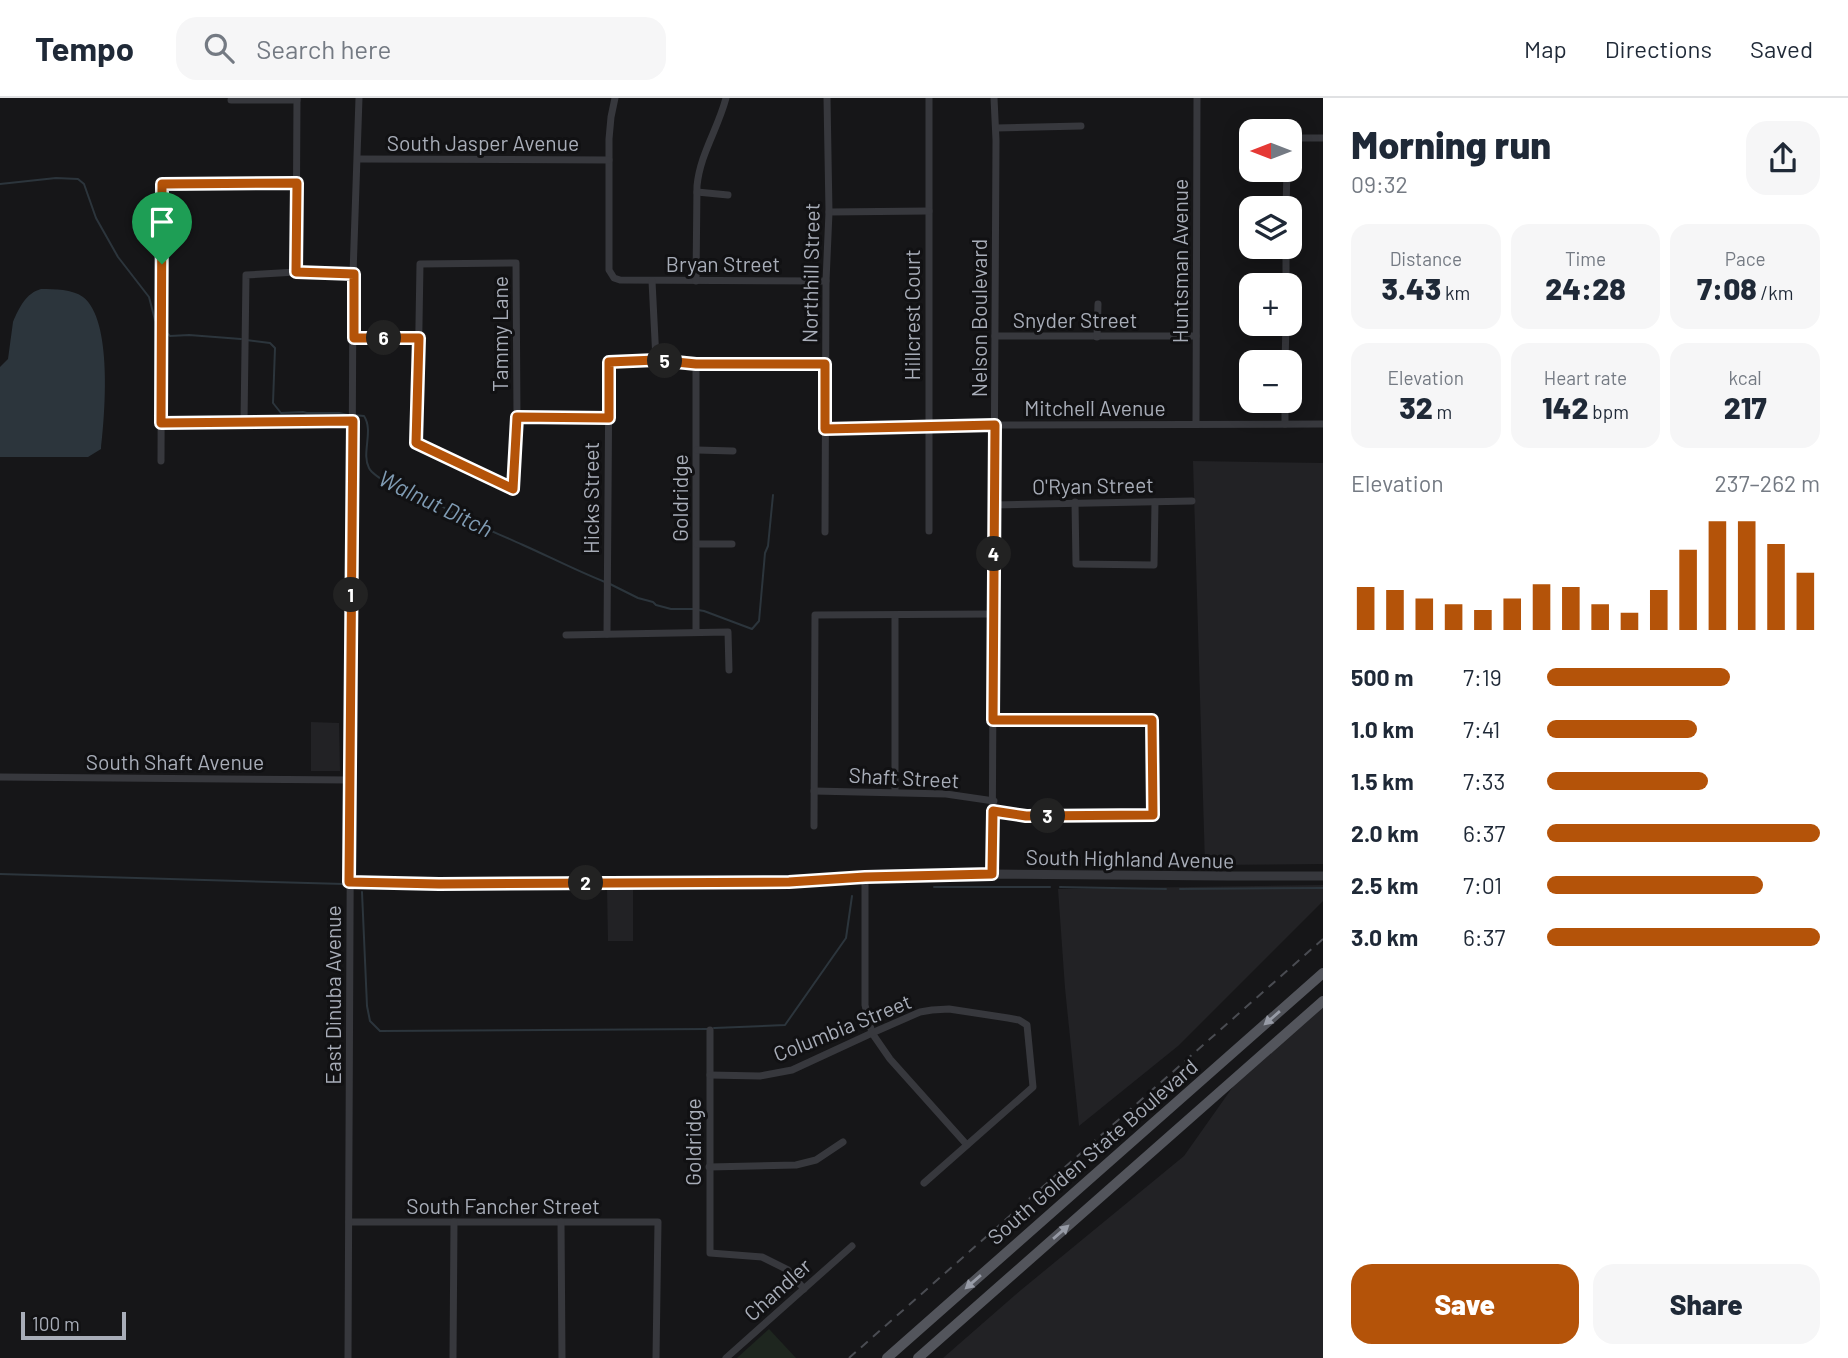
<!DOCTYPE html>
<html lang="en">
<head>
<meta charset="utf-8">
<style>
  :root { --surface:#fff; --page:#f6f6f7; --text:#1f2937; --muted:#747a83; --line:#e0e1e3; --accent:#b45309 }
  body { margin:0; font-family:Barlow,sans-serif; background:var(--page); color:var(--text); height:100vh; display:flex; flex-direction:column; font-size:26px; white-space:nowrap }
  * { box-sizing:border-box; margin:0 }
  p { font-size:23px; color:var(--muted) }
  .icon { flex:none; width:38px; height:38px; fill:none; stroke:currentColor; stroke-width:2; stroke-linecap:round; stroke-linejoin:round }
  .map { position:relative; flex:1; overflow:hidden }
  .drawer { display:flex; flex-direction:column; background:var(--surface); width:525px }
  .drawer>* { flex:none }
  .needle { width:46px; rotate:270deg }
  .controls { position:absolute; left:1239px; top:21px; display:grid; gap:14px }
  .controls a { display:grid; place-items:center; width:63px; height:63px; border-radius:14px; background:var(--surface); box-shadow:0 4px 18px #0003; font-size:35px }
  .scale { position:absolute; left:21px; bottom:18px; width:105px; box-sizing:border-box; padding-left:7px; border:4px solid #a8adb8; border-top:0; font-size:19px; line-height:24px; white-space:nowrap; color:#a8adb8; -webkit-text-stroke:5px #111113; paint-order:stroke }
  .pin { position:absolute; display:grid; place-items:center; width:60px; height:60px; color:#fff; margin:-72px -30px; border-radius:50% 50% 50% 0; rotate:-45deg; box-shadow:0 0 7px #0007 }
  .pin .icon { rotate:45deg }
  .km { position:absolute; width:35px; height:35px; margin:-18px; border-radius:50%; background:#222; color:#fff; font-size:19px; line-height:35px; text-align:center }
  .round { display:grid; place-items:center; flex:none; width:74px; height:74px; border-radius:21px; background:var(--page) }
  .headline { display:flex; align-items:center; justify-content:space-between; height:119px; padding:0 28px }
  h1 { font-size:38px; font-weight:800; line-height:52px }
  .stats { display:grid; grid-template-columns:repeat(3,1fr); gap:10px; height:119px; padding:7px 28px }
  .stats div { display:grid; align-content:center; border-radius:18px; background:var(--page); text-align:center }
  .stats b { font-size:30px; font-weight:800 }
  .stats small { font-size:19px; font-weight:400 }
  .stats p { font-size:19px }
  .chart { height:196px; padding:14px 28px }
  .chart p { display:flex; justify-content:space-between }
  .chart svg { width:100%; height:126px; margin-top:7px; stroke:var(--accent); stroke-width:6 }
  .cta { display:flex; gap:14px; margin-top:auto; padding:14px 28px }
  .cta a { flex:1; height:80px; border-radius:21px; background:var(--accent); color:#fff; font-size:28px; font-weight:800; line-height:80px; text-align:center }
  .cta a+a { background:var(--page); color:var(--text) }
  ul { padding:0 28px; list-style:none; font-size:23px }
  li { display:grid; grid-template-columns:112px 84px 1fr; align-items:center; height:52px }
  li i { height:18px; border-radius:9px; background:var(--accent) }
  header { display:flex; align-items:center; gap:42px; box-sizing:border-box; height:98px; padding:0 35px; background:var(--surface); border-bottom:2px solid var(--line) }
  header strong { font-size:33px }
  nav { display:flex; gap:38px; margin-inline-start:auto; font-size:24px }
  .search { width:490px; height:63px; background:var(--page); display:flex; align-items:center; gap:18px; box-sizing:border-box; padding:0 24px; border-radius:21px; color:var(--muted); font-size:26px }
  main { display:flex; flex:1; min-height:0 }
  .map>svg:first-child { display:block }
  .built { fill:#222225 }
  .green { fill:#1e261f }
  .water { fill:#2c353c }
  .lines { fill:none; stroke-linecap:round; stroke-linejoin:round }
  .stream { stroke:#2c353c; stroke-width:2 }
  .minor { stroke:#37383d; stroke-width:7 }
  .tertiary { stroke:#37383d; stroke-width:9 }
  .primary { stroke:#53555c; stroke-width:10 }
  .rail { stroke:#4a4c52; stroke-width:2; stroke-dasharray:9 7; stroke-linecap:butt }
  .oneway { fill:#979ba6 }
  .route-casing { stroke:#fff; stroke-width:14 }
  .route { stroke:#b45309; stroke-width:9 }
  .labels { text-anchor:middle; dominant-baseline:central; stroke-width:6; stroke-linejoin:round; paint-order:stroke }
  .street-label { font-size:21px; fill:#a8adb8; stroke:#111113 }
  .water-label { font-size:23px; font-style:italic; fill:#7f9bb3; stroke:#111113 }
</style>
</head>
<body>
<header>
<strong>Tempo</strong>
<div class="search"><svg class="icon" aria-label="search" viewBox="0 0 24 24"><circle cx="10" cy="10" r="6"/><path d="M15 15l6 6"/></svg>Search here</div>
<nav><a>Map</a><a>Directions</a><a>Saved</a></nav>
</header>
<main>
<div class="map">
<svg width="1323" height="1260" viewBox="0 0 1323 1260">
  <rect width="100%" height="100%" fill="#161618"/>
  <g class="built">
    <path d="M1193,363L1323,365V766L1205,767Z"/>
    <path d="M311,624L339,625L340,673H311Z"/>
    <path d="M1323,787V803L1178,948L1079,1028L1065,890L1058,791Z"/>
    <path d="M607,789H633V843H608Z"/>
    <path d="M1323,909V1260H943L1021,1192L1184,1058L1237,983Z"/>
  </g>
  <path class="green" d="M769,1231L796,1260H737L738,1259Z"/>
  <path class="water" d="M41,191C55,191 72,191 83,199C113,222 105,316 101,351L88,359H0V269L8,261L13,224C19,210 26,195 41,191Z"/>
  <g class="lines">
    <g class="stream">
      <path d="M0,86L56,80L78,81L84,86L96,120L118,159L149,199L155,222L158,227"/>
      <path d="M165,233L170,238L189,237L241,241"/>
      <path d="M246,242L270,245L275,250L273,305L281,315L303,314L307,315H339L348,317"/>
      <path d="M354,317L364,318C374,333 361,355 369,370C374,380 408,396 418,399C425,402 433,403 438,406C465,423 495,434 523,447C550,459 577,473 605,484"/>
      <path d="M610,486L638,500L653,504L656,507L671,511H693"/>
      <path d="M698,512L704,513L752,531L759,523L765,455L768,448L773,397"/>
      <path d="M0,776L344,786"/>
      <path d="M934,789H1050"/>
      <path d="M1060,789L1166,791"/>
      <path d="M1180,791L1323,790"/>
      <path d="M362,794L367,908L370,923L380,933L708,931"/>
      <path d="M714,930L785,927L846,840L852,798"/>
    </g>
    <g class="minor">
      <path d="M615,0L611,19L609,41V172L614,180L620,182L826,183"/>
      <path d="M929,0V433"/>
      <path d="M231,2H297"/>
      <path d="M996,30L1081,28"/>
      <path d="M1290,40H1323"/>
      <path d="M358,61L609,62"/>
      <path d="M697,94L728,97"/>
      <path d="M1286,110L1287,72"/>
      <path d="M829,114L929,113"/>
      <path d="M516,165L517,319L513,391L417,345L420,166Z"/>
      <path d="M296,174L297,0"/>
      <path d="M652,183L656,262"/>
      <path d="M696,183L697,88C700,56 718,31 726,0"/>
      <path d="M1286,187V149"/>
      <path d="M995,238H1196"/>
      <path d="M1097,239L1098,206"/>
      <path d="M354,240H419"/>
      <path d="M1285,264L1286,226"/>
      <path d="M696,266V534"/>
      <path d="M517,319L609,320"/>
      <path d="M244,324L246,177L296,174L353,176"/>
      <path d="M161,325L353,323"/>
      <path d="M1196,326L1197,0"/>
      <path d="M1285,326V303"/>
      <path d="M826,331L995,327L1323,326"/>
      <path d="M697,352L733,353"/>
      <path d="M161,363L162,86L297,84"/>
      <path d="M1075,404L1076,466L1154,467L1155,404"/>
      <path d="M994,407L1192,403"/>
      <path d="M825,434L826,183L829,114L827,0"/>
      <path d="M697,446H732"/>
      <path d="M895,518V694"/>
      <path d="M607,536L609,263L656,262L696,266H826"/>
      <path d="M566,537L728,534L729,572"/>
      <path d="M993,623L1152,622L1153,717L1026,718L993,713"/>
      <path d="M0,679L350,682"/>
      <path d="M814,693L946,696L994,703"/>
      <path d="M814,728L815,517L993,516"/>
      <path d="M992,776L996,42L994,0"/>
      <path d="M865,779V907L872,935L890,961L967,1047"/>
      <path d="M710,932V1155L762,1159L788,1172L804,1191"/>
      <path d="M710,977L760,978L792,972L872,935L920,914L932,912L949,911L1008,920L1019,922L1027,927L1033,989L924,1085"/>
      <path d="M709,1069L796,1067L816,1062L843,1044"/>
      <path d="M349,1124H658L656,1260"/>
      <path d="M561,1124L562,1260"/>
      <path d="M348,1260L353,176L359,0"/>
      <path d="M453,1260L454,1124"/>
      <path d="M726,1260L852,1148"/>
    </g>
    <path class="tertiary" d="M349,784L439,786L789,784L865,779L992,776L1228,778H1323"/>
    <g class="primary">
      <path d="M887,1260L1323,875"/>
      <path d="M918,1260L1323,903"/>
    </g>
    <path class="rail" d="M849,1260L1323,841"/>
  </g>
  <defs><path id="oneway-solid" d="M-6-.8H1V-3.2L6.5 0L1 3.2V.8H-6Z" transform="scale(1.75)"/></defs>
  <g class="oneway">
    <use href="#oneway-solid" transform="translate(1272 920) rotate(139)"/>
    <use href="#oneway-solid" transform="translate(1061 1134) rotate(-41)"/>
    <use href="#oneway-solid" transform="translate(973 1184) rotate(139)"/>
  </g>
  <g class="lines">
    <defs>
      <path id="route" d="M297,85L296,174L354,176V240H419L416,345L513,391L517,319L609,320V264L656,262L696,266H825V331L995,327L993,622H1152L1153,717L1026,718L993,713L992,776L865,779L789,784L439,786L349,784L353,323L161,325L162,86Z"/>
    </defs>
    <use href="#route" class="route-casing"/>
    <use href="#route" class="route"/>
  </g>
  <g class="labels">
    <g class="street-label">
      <text x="483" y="44">South Jasper Avenue</text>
      <text transform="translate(1179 163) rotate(-90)">Huntsman Avenue</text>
      <text x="723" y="165">Bryan Street</text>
      <text transform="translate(810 175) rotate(-89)">Northhill Street</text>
      <text transform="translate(911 217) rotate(-90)">Hillcrest Court</text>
      <text transform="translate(978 220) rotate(-90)">Nelson Boulevard</text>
      <text x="1075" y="221">Snyder Street</text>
      <text transform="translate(499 236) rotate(-90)">Tammy Lane</text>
      <text x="1095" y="309">Mitchell Avenue</text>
      <text transform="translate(1093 387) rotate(-1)">O'Ryan Street</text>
      <text transform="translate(590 400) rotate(-90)">Hicks Street</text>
      <text transform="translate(679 400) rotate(-90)">Goldridge</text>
      <text x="175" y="663">South Shaft Avenue</text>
      <text transform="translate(904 679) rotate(3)">Shaft Street</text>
      <text transform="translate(1130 760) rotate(1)">South Highland Avenue</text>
      <text transform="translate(332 897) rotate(-90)">East Dinuba Avenue</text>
      <text transform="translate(842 929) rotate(-22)">Columbia Street</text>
      <text transform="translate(692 1044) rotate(-90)">Goldridge</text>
      <text transform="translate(1092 1053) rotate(-41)">South Golden State Boulevard</text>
      <text x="503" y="1107">South Fancher Street</text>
      <text transform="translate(777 1191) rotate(-42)">Chandler</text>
    </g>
    <g class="water-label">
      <text transform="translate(436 405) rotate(26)">Walnut Ditch</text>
    </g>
  </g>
</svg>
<div class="controls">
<a><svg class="needle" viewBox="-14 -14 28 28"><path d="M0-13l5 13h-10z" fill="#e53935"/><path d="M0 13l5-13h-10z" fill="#747a83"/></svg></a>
<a><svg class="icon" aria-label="layers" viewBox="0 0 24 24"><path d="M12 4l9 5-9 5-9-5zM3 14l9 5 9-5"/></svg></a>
<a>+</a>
<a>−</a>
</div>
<div class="scale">100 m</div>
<div class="pin" style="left:162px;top:166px;background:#1e9e55"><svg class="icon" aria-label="arrive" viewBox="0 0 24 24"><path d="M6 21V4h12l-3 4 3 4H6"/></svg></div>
<b class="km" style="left:351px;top:497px">1</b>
<b class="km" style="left:586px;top:785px">2</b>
<b class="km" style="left:1048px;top:718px">3</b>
<b class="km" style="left:994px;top:456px">4</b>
<b class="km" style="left:665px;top:263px">5</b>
<b class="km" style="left:384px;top:240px">6</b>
</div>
<section class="drawer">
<div class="headline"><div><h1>Morning run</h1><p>09:32</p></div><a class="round"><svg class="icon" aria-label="share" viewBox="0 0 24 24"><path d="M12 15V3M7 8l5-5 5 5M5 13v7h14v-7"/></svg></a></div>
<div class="stats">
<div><p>Distance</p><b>3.43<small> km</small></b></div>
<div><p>Time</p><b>24:28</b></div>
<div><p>Pace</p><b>7:08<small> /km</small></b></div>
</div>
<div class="stats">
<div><p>Elevation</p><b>32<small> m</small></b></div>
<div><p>Heart rate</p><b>142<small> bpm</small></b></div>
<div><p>kcal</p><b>217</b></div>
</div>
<div class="chart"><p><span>Elevation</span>237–262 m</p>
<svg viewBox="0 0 160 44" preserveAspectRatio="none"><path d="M5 44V29M15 44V30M25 44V33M35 44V35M45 44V37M55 44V33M65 44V28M75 44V29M85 44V35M95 44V38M105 44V30M115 44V16M125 44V6M135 44V6M145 44V14M155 44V24"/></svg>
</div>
<ul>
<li><b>500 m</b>7:19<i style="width:67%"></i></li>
<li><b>1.0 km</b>7:41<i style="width:55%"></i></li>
<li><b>1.5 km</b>7:33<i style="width:59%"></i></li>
<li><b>2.0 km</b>6:37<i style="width:100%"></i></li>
<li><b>2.5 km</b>7:01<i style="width:79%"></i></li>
<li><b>3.0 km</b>6:37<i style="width:100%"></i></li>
</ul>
<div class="cta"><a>Save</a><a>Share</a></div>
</section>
</main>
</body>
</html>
